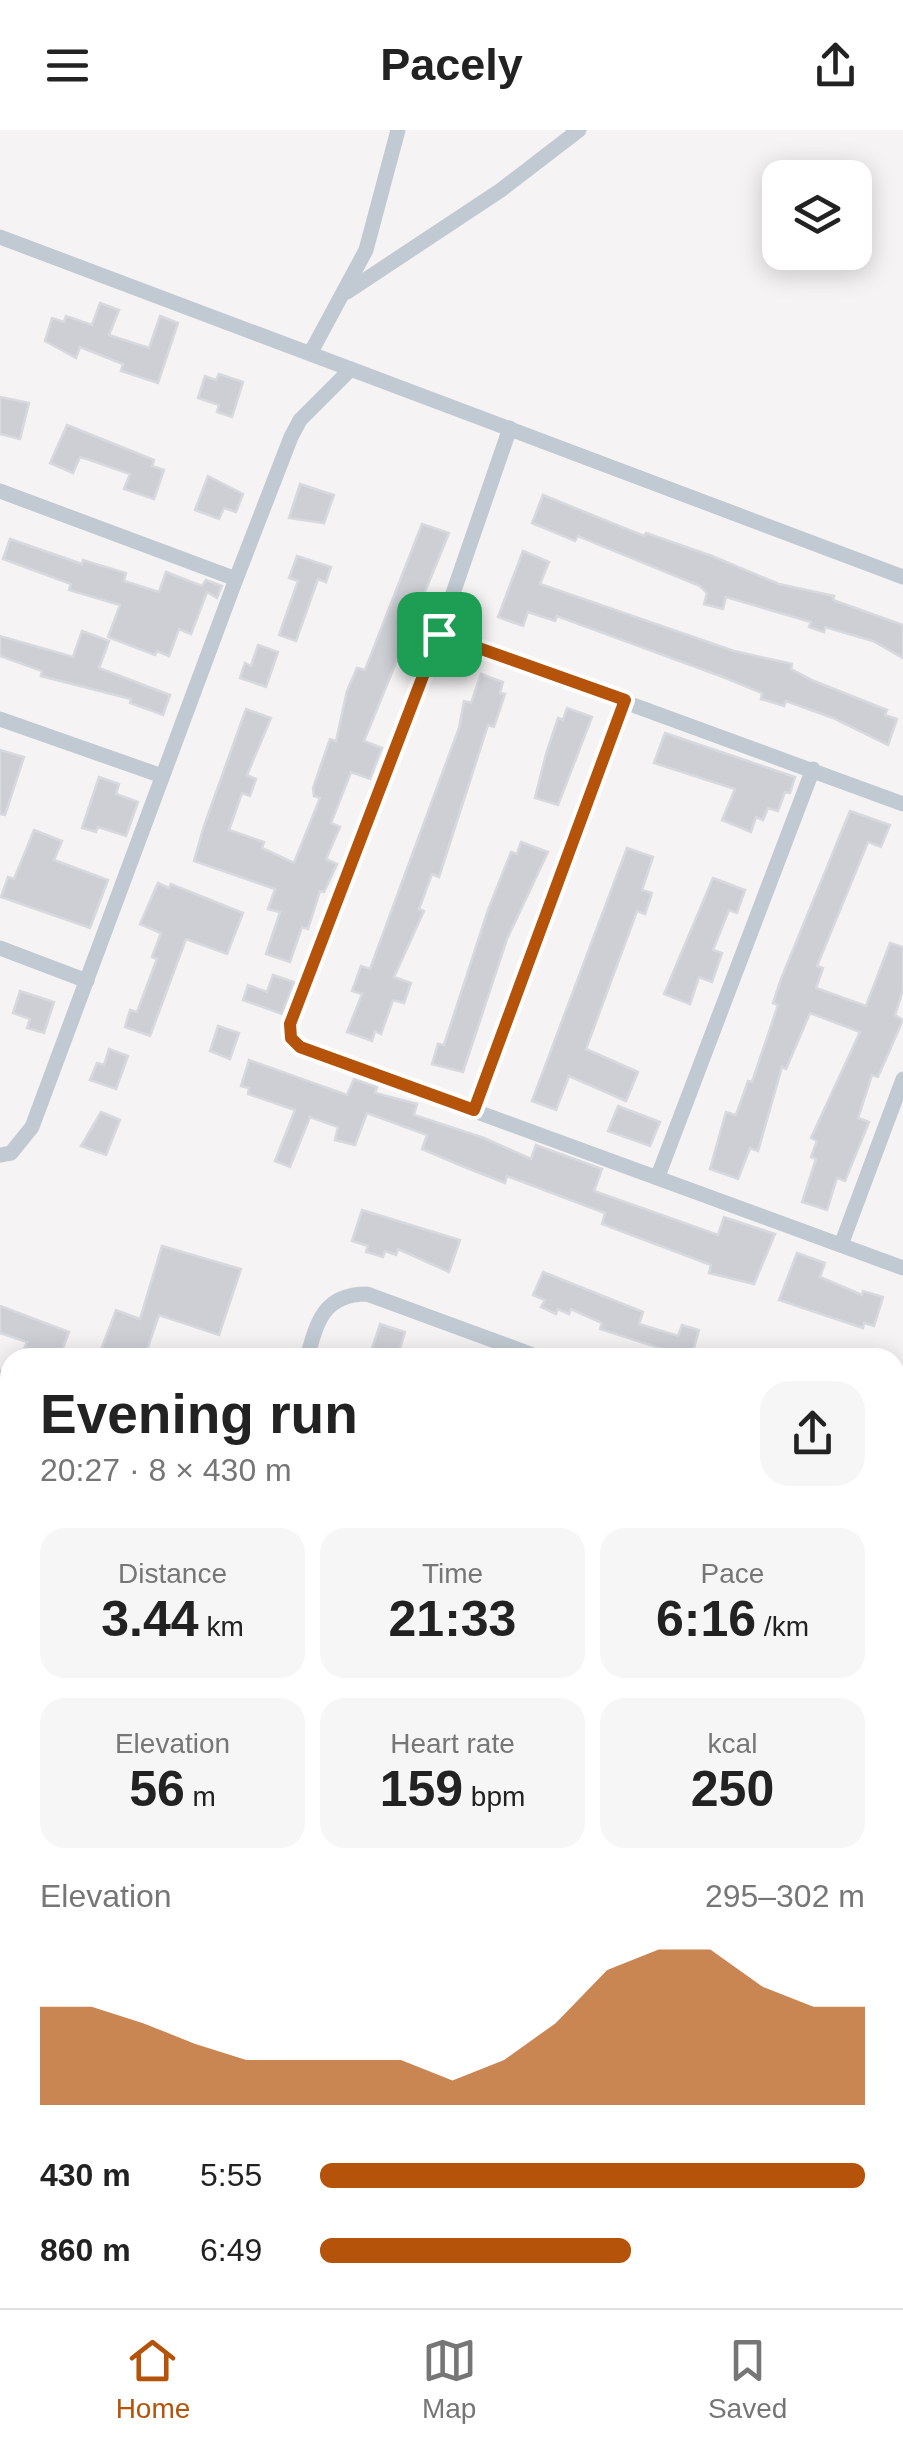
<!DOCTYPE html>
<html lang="en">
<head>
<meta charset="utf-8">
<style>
  :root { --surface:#fff; --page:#f6f6f6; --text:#222; --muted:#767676; --line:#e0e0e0; --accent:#b45309 }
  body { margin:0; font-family:Helvetica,sans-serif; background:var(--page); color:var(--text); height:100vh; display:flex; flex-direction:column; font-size:38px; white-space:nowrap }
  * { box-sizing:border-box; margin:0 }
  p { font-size:32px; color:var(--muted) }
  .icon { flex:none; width:55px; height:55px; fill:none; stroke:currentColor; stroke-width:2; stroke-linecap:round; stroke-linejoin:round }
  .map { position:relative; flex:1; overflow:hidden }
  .details { position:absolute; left:0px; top:1218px; width:905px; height:962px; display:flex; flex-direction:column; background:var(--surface); border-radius:30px 30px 0 0; box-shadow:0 5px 25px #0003 }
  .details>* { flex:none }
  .fabs { position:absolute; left:762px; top:30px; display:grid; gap:20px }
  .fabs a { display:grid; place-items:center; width:110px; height:110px; border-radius:20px; background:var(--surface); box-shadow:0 5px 25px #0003; font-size:50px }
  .pin { position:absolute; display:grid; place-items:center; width:85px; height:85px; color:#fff; margin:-42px; border-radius:20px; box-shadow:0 5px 15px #0006 }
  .round { display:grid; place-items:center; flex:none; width:105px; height:105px; border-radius:30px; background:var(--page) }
  .overview { display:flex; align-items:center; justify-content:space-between; height:170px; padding:0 40px }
  h1 { font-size:55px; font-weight:800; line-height:75px }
  .figures { display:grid; grid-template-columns:repeat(3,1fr); gap:15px; height:170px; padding:10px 40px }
  .figures div { display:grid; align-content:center; border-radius:25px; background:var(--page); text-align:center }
  .figures b { font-size:50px; font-weight:800 }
  .figures small { font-size:28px; font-weight:400 }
  .figures p { font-size:28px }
  .chart { height:280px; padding:20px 40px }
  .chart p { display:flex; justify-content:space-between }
  .chart svg { width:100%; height:180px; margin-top:10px; fill:var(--accent); opacity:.7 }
  ul { padding:0 40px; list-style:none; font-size:32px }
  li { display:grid; grid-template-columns:160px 120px 1fr; align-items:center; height:75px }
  li i { height:25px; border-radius:12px; background:var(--accent) }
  header { display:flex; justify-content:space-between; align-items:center; height:130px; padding:0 40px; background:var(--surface); font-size:45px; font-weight:800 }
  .menu { display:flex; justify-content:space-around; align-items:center; height:140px; border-top:2px solid var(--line); background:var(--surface); font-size:28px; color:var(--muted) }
  .menu a { display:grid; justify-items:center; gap:5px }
  .menu .current { color:var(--accent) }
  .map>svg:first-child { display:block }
  .building { fill:#cdcfd5; stroke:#d7d9de; stroke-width:2.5 }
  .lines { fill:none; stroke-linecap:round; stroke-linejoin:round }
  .street { stroke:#c1cad2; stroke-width:15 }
  .route-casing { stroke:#fff; stroke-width:20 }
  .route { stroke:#b45309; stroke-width:12 }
</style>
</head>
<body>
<header><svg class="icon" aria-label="menu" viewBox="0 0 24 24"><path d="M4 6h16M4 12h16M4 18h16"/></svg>Pacely<svg class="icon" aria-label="share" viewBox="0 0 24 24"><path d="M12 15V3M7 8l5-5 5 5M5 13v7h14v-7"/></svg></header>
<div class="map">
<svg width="903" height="2178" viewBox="0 0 903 2178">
  <rect width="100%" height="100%" fill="#f5f3f3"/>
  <g class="building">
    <path d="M100,173L119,180L109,205L149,218L160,186L178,193L158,253L121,241L123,234L80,217L76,228L45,211L52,188L64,192L66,186L92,195Z"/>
    <path d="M219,244L243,252L232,287L217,282L219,275L198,268L205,246L216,250Z"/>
    <path d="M0,267L29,273L20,309L0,304Z"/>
    <path d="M67,295L154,330L152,336L164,340L154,369L124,359L130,344L90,330L80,327L73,343L50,333Z"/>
    <path d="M208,346L243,364L236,382L224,378L219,389L195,380Z"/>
    <path d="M300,354L334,365L324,393L289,388Z"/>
    <path d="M543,365L644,406L646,403L712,426L779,454L834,466L833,470L903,495V528L873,511L825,497L824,502L809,497L811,492L726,467L723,479L704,474L707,463L700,456L578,406L575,411L532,393Z"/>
    <path d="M422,394L449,403L364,611L382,618L370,649L351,642L331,693L340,697L326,729L337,734L324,762L320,761L308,799L302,797L290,832L266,824L280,782L268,779L275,759L194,731L204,696L246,579L271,588L247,645L256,649L250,666L242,663L229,700L264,712L262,718L294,733L320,668L314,666L313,658L330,609L336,611L347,561L357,538L365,540Z"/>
    <path d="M10,409L82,434L83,430L126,443L124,451L159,462L166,442L202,456L206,450L222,456L217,468L207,462L191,504L179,499L169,526L157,521L155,525L108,507L120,475L69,460L71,454L3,429Z"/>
    <path d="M523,421L549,432L540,454L734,521L792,534L791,539L814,551L887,580L885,585L897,589L888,615L833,588L786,571L784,576L761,569L762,563L723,547L557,486L555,491L528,482L523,496L498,487Z"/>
    <path d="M297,426L331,437L326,452L318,449L296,511L279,505L298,451L289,448Z"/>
    <path d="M82,501L109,511L99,538L170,565L163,585L130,573L131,569L41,546L42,541L0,526V506L73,527Z"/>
    <path d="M258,515L278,522L266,557L240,548L245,533L251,536Z"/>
    <path d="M481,544L503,552L500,563L505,564L494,597L488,595L439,747L432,744L419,779L424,781L394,847L411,853L404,873L393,870L381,904L375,901L372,911L347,902L362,864L352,861L361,836L370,839L459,598L464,571L471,573Z"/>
    <path d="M567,578L592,587L558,675L535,668L546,624L558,588L563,590Z"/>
    <path d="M665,603L795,647L790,663L785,662L778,681L768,678L763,690L756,687L751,702L722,690L735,659L654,633Z"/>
    <path d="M0,620L24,627L5,685L0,684Z"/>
    <path d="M99,647L119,654L116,664L138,672L126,706L98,697L96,702L82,698Z"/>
    <path d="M850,681L890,695L881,717L868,712L817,836L823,838L816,858L866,876L890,813L903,817V860L895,885L903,890L878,947L872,945L858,988L869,992L845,1051L837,1048L827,1080L802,1072L816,1029L811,1027L817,1011L811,1008L860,902L810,883L786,939L782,937L758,1021L750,1018L738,1049L710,1039L726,982L736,985L748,951L752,952L778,875L773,873L781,849Z"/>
    <path d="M34,700L62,711L54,730L108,750L90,798L1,767L8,747L14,749Z"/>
    <path d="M521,712L548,722L507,809L463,942L432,934L438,914L444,915L488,780L511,722L517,724Z"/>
    <path d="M627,718L653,727L642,760L652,763L645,784L637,781L586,919L638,942L626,971L569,946L556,980L532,971Z"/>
    <path d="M713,748L745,760L737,783L729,780L713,820L722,823L712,852L699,847L690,874L664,864Z"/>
    <path d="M158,753L169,758L171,754L243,783L227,824L186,809L150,906L125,897L130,880L137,882L157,829L152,827L161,803L140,794Z"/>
    <path d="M273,845L294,852L282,884L243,870L248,855L267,862Z"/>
    <path d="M20,861L54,872L44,903L27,898L30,889L13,883Z"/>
    <path d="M218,896L239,903L230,929L210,921Z"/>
    <path d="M109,919L128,926L116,959L90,950L97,933L104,935Z"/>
    <path d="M249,930L347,965L354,949L377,957L375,963L417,974L414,985L484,1008L531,1029L536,1015L602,1039L594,1061L718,1105L724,1087L775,1104L754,1154L709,1143L711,1135L602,1094L605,1083L507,1046L505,1053L462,1036L422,1019L427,1005L367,983L355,1015L335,1010L338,997L310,987L290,1037L275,1031L295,980L248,964L249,958L241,956Z"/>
    <path d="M618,976L660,992L650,1016L608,1001Z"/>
    <path d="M101,982L120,990L106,1025L81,1016Z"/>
    <path d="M362,1080L460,1110L449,1142L398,1119L396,1125L385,1121L383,1127L366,1122L368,1116L352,1111Z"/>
    <path d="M162,1116L241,1139L219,1205L159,1185L144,1228H98L116,1180L140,1189Z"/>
    <path d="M797,1123L825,1133L820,1147L862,1165L863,1161L883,1167L874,1196L864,1193L863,1198L779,1170Z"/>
    <path d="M543,1142L643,1182L639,1194L678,1206L682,1195L699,1200L691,1228L600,1199L602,1193L571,1179L569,1184L558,1179L556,1184L541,1177L545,1170L533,1165Z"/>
    <path d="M0,1176L69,1202L60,1226L43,1220L39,1228L22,1223L27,1212L0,1203Z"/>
    <path d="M380,1194L405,1202L397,1228H369Z"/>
  </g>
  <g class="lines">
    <g class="street">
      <path d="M0,107L903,447"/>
      <path d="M347,162L501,60L579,0"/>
      <path d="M311,222L366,120L398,0"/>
      <path d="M510,298L439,504L290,894L291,907L300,917L903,1138"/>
      <path d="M0,361L236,449L291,307L300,290L351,239"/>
      <path d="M439,504L903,674"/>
      <path d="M0,589L162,646"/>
      <path d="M0,818L87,851"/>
      <path d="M474,980L625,570"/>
      <path d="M0,1025L11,1023L32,997L236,449"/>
      <path d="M658,1046L813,639"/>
      <path d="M841,1115L903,949"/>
      <path d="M307,1228C317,1191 324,1164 367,1164L541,1228"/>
      <path d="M0,1247L10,1251"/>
      <path d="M895,1356L903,1359"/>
      <path d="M0,1428L10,1403"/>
      <path d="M0,1471L10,1475"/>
      <path d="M895,1587L903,1590"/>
      <path d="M0,1776L10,1774"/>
      <path d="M895,1807L903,1810"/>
      <path d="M895,1852L903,1840"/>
      <path d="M895,2002L903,2009"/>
      <path d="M736,2170L745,2178"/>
      <path d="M34,2178L37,2170"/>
    </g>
  </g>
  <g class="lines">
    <defs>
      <path id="route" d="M439,504L625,570L474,980L300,917L291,908L290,894Z"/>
    </defs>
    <use href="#route" class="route-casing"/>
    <use href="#route" class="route"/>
  </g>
</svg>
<div class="fabs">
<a><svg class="icon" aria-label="layers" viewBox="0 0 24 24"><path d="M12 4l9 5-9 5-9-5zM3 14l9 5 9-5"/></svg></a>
</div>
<div class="pin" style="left:439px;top:504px;background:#1e9e55"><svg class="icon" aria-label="arrive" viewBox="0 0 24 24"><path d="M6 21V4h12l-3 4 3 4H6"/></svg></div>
<section class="details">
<div class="overview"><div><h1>Evening run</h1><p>20:27 · 8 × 430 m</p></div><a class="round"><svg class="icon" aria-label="share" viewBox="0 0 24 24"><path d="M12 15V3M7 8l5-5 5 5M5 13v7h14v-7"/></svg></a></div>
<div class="figures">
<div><p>Distance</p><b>3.44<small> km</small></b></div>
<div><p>Time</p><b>21:33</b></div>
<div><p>Pace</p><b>6:16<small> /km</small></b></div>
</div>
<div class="figures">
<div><p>Elevation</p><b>56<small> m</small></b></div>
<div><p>Heart rate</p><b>159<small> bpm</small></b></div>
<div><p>kcal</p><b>250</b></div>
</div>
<div class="chart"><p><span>Elevation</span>295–302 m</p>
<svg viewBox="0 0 160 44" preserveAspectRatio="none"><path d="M0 44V20L10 20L20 24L30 29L40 33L50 33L60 33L70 33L80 38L90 33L100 24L110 11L120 6L130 6L140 15L150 20L160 20V44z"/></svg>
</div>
<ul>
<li><b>430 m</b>5:55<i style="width:100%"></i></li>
<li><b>860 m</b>6:49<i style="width:57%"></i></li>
</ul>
</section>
</div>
<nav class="menu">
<a class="current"><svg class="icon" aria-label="home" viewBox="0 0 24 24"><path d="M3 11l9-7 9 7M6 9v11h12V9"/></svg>Home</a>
<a><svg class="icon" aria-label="map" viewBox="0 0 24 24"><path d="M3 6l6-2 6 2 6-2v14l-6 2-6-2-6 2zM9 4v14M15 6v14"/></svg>Map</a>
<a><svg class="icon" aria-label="saved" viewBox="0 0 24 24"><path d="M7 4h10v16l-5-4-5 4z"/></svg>Saved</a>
</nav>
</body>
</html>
